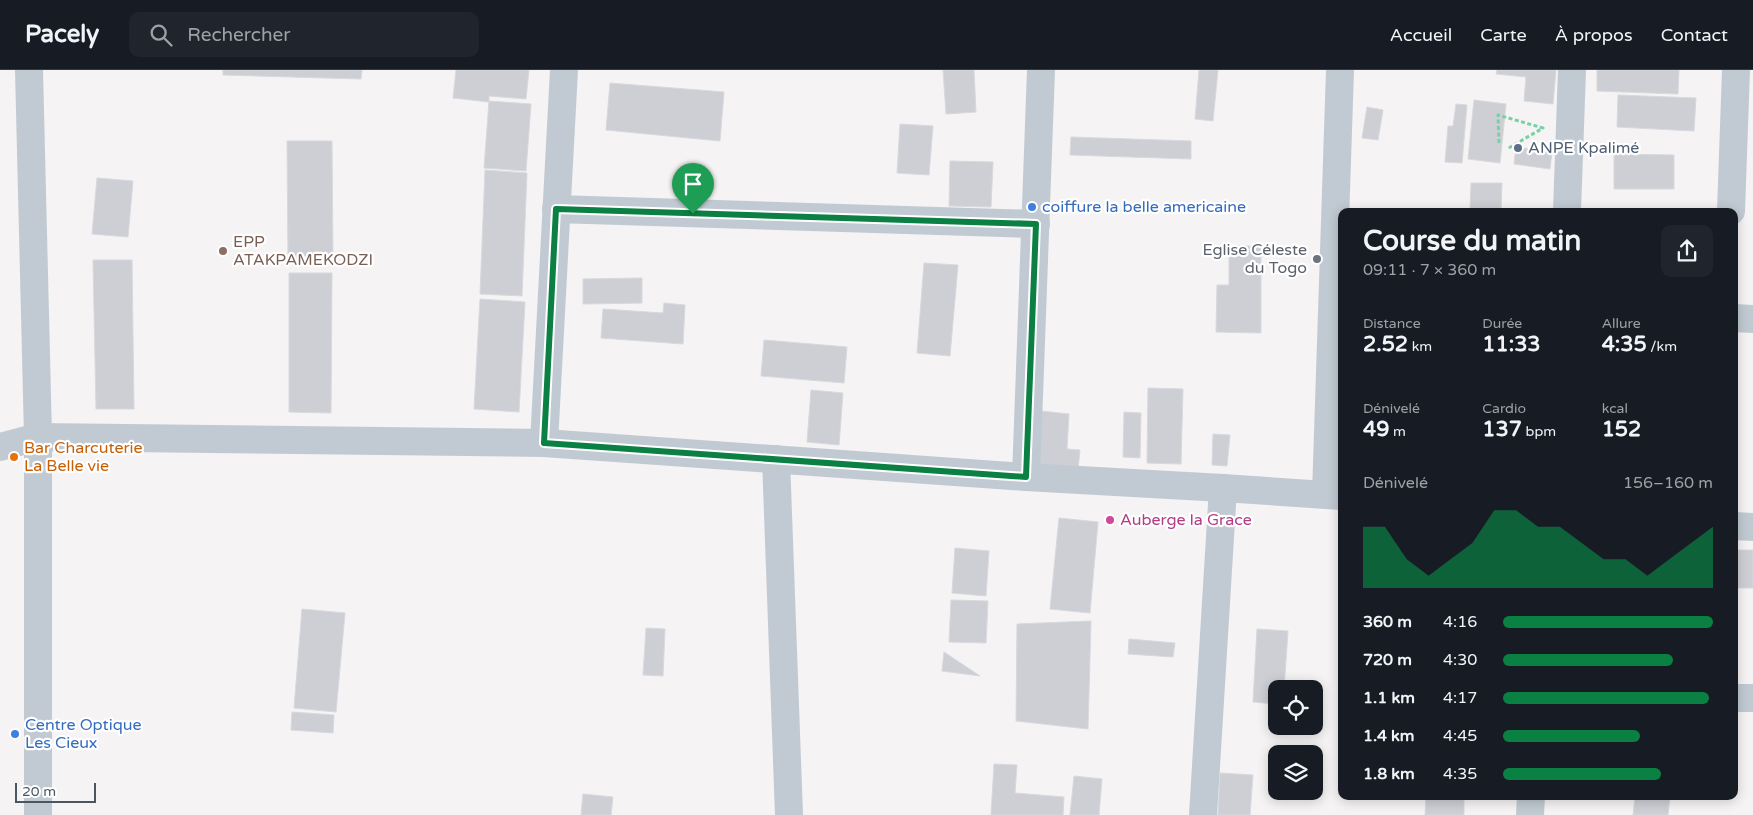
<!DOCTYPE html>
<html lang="fr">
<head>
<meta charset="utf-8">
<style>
  :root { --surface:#171b24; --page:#20242c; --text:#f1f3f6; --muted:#9ea1a6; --line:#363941; --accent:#0b8043 }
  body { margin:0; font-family:"Varela Round",sans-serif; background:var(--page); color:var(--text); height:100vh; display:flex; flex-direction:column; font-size:19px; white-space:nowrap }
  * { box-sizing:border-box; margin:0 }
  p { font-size:16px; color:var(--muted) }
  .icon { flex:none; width:28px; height:28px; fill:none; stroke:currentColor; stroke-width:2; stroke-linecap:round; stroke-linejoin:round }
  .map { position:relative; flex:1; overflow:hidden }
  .panel { position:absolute; left:1338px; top:138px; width:400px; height:592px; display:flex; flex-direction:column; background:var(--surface); border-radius:10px; box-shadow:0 2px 12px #0003 }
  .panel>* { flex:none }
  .tools { position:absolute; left:1268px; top:610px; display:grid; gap:10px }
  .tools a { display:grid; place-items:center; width:55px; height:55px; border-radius:10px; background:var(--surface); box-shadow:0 2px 12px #0003; font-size:25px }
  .scale { position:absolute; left:15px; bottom:12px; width:81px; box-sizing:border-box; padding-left:5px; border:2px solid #4a5661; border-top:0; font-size:14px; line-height:18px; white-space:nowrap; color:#4a5661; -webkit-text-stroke:4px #fff; paint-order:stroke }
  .pin { position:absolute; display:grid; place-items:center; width:42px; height:42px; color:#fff; margin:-51px -21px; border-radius:50% 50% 50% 0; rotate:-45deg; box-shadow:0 0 5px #0007 }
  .pin .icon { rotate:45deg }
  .round { display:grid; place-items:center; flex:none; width:52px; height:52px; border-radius:10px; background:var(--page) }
  .overview { display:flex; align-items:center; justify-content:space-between; height:85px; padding:0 25px }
  h1 { font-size:28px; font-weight:700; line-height:38px }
  .figures { display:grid; grid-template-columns:repeat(3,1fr); gap:8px; height:85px; padding:5px 25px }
  .figures div { display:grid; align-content:center }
  .figures b { font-size:21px; font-weight:700 }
  .figures small { font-size:14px; font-weight:400 }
  .figures p { font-size:14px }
  .chart { height:140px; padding:10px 25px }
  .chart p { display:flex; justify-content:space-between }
  .chart svg { width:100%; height:90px; margin-top:5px; fill:var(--accent); opacity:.7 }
  ul { padding:0 25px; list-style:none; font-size:16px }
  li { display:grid; grid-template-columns:80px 60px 1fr; align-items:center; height:38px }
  li i { height:12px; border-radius:6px; background:var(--accent) }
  header { display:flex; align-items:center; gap:30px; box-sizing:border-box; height:70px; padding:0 25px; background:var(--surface); border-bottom:1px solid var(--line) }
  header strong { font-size:24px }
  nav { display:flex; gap:28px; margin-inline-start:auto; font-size:18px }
  .search { width:350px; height:45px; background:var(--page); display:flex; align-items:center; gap:12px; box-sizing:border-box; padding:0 18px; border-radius:10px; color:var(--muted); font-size:19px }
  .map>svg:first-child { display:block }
  .building { fill:#cdcfd5; stroke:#d7d9de }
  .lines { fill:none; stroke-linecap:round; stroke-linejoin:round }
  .path { stroke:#7ad0a6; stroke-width:3; stroke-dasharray:4 2.5; stroke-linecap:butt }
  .minor { stroke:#c1cad2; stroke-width:28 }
  .route-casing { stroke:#fff; stroke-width:10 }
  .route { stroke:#0b8043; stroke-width:6 }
  .service-dot { fill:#5c6f8a; stroke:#fff; stroke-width:2 }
  .shop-dot { fill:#3f7fe0; stroke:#fff; stroke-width:2 }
  .education-dot { fill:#8d6e63; stroke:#fff; stroke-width:2 }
  .worship-dot { fill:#6b7280; stroke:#fff; stroke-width:2 }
  .food-dot { fill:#e8710a; stroke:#fff; stroke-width:2 }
  .hotel-dot { fill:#d1479c; stroke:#fff; stroke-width:2 }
  .labels { text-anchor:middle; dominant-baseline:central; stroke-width:4.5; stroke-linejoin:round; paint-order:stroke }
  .service-label { font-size:16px; fill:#4e5e75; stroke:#fff; text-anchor:start }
  .shop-label { font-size:16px; fill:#366cbe; stroke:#fff; text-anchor:start }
  .education-label { font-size:16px; fill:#785e54; stroke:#fff; text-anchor:start }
  .worship-label { font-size:16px; fill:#5b616d; stroke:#fff; text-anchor:end }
  .food-label { font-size:16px; fill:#c56008; stroke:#fff; text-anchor:start }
  .hotel-label { font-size:16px; fill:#b23c85; stroke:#fff; text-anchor:start }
</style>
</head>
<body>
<header>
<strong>Pacely</strong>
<div class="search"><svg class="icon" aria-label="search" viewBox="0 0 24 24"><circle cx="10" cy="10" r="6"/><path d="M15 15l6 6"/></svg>Rechercher</div>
<nav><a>Accueil</a><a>Carte</a><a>À propos</a><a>Contact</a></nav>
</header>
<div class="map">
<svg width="1753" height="745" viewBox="0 0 1753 745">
  <rect width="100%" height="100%" fill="#f5f3f3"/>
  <g class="building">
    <path d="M223,0H362L361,9L223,5Z"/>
    <path d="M456,0H529L526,29L489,26V32L453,28Z"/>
    <path d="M943,0H974L976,42L946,44Z"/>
    <path d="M1199,0H1218L1213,51L1195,49Z"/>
    <path d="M1497,0H1556L1553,34L1524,31L1526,7L1496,4Z"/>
    <path d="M1597,0H1679L1678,24L1597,21Z"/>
    <path d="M610,13L724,22L720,71L606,60Z"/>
    <path d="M1618,25L1696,28L1694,61L1617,57Z"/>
    <path d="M1474,30L1506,34L1500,93L1468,89Z"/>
    <path d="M489,31L531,34L526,101L484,98Z"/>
    <path d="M1456,34L1467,35L1462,93L1445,92L1448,56H1453Z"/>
    <path d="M1367,37L1383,40L1378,70L1362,68Z"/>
    <path d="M900,54L933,56L929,105L897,103Z"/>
    <path d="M1071,67L1191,71V89L1070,85Z"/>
    <path d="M287,71H332L333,190H288Z"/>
    <path d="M1516,77L1552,82L1550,99L1514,94Z"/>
    <path d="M1614,84L1674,85V119H1614Z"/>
    <path d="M950,91L993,92L991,137L949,136Z"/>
    <path d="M485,100L527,103L522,226L480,224Z"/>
    <path d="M97,108L133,111L128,167L92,164Z"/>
    <path d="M1471,113H1502L1501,141H1470Z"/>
    <path d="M1229,176H1261V263L1216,262L1217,215H1229Z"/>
    <path d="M93,190H132L134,339H96Z"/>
    <path d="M924,193L958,195L950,286L917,283Z"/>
    <path d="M289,203H332L331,343L289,342Z"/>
    <path d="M642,208V233L583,234V209Z"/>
    <path d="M480,229L525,232L519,342L474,339Z"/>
    <path d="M664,233L685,235L683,274L601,268L603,239L663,243Z"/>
    <path d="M764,270L847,277L844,313L761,306Z"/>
    <path d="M1148,318L1183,319L1181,394L1147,393Z"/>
    <path d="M811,320L843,323L839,375L807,372Z"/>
    <path d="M1041,341L1069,344L1067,379L1080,380L1078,399L1037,395Z"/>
    <path d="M1124,342L1141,343L1140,388L1123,387Z"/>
    <path d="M1213,364L1230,365L1227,396L1212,395Z"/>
    <path d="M1059,448L1098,452L1090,543L1050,539Z"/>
    <path d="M955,478L989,481L986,526L952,523Z"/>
    <rect x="1734" y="480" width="19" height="38"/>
    <path d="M951,530L988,531L986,573L949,572Z"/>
    <path d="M302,539L345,543L336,642L294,638Z"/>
    <path d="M1091,551L1088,659L1016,651L1017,554Z"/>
    <path d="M646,558L665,559L663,606L643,605Z"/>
    <path d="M1257,559L1288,561L1284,619H1276V634L1253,632Z"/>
    <path d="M1129,569L1175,573L1173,587L1128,584Z"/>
    <path d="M944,582L980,606L942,601Z"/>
    <path d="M292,642L334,645L333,663L291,660Z"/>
    <path d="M1270,680L1313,683V684H1276V706L1269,705Z"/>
    <path d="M994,694L1017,695L1015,723L1064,727L1063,745H991Z"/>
    <path d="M1220,703L1253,705L1250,745H1218Z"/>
    <path d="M1074,706L1102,709L1099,745H1070Z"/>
    <path d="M583,724L613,727L611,745H581Z"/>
    <path d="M1426,726H1464V745H1425Z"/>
    <path d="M1635,726H1670L1668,745H1633Z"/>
  </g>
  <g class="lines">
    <path class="path" d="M1499,73L1498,45L1543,58L1507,79"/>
    <g class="minor">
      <path d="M29,0L38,367V745"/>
      <path d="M556,139L1036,154"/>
      <path d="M1567,141L1572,0"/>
      <path d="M1731,141L1736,0"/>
      <path d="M1734,248L1753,249"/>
      <path d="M544,373L564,0"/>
      <path d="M0,377L38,367L544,373L1026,407L1223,418L1341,426"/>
      <path d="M776,389L789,745"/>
      <path d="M1026,407L1041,0"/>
      <path d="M1326,424L1340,0"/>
      <path d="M1734,456L1753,457"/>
      <path d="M1734,628H1753"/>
      <path d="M1203,745L1223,418"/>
      <path d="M1530,745L1531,726"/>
    </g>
  </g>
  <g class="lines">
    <defs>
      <path id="route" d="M556,139L1036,154L1026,407L544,373Z"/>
    </defs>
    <use href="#route" class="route-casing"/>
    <use href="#route" class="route"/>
  </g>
  <circle class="service-dot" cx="1518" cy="78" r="5"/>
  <g class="shop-dot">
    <circle cx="1032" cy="137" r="5"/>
    <circle cx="15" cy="664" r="5"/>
  </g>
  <circle class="education-dot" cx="223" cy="181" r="5"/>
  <circle class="worship-dot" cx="1317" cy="189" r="5"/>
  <circle class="food-dot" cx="14" cy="387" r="5"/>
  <circle class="hotel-dot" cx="1110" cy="450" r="5"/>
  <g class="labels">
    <g class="service-label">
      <text x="1528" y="78">ANPE Kpalimé</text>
    </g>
    <g class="shop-label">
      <text x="1042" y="137">coiffure la belle americaine</text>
      <text x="25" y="655">Centre Optique<tspan x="25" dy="18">Les Cieux</tspan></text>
    </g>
    <g class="education-label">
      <text x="233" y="172">EPP<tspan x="233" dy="18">ATAKPAMEKODZI</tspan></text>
    </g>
    <g class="worship-label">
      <text x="1307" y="180">Eglise Céleste<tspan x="1307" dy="18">du Togo</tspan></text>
    </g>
    <g class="food-label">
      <text x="24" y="378">Bar Charcuterie<tspan x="24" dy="18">La Belle vie</tspan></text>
    </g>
    <g class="hotel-label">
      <text x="1120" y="450">Auberge la Grace</text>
    </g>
  </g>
</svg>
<div class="tools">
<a><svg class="icon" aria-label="locate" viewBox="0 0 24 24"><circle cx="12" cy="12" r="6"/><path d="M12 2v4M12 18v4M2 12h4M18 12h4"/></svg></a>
<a><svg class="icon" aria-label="layers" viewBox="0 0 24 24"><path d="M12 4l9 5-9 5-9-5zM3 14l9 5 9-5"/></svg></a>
</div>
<div class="scale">20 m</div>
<div class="pin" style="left:693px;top:144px;background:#1e9e55"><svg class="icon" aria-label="arrive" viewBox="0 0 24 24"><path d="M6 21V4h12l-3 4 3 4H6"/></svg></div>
<section class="panel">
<div class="overview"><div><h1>Course du matin</h1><p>09:11 · 7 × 360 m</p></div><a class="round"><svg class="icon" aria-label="share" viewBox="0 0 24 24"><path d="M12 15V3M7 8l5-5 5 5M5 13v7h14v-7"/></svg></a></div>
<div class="figures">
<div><p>Distance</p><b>2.52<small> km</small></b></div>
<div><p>Durée</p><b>11:33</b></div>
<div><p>Allure</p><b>4:35<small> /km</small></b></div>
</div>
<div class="figures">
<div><p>Dénivelé</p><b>49<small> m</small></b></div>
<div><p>Cardio</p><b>137<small> bpm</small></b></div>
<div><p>kcal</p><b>152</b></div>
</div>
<div class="chart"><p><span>Dénivelé</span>156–160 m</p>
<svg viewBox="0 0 160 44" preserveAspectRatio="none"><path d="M0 44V14L10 14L20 30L30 38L40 30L50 22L60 6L70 6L80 14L90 14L100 22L110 30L120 30L130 38L140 30L150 22L160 14V44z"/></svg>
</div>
<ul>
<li><b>360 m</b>4:16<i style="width:100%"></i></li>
<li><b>720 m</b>4:30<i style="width:81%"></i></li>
<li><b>1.1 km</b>4:17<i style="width:98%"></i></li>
<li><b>1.4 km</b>4:45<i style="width:65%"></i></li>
<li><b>1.8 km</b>4:35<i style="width:75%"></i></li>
</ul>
</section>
</div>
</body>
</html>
